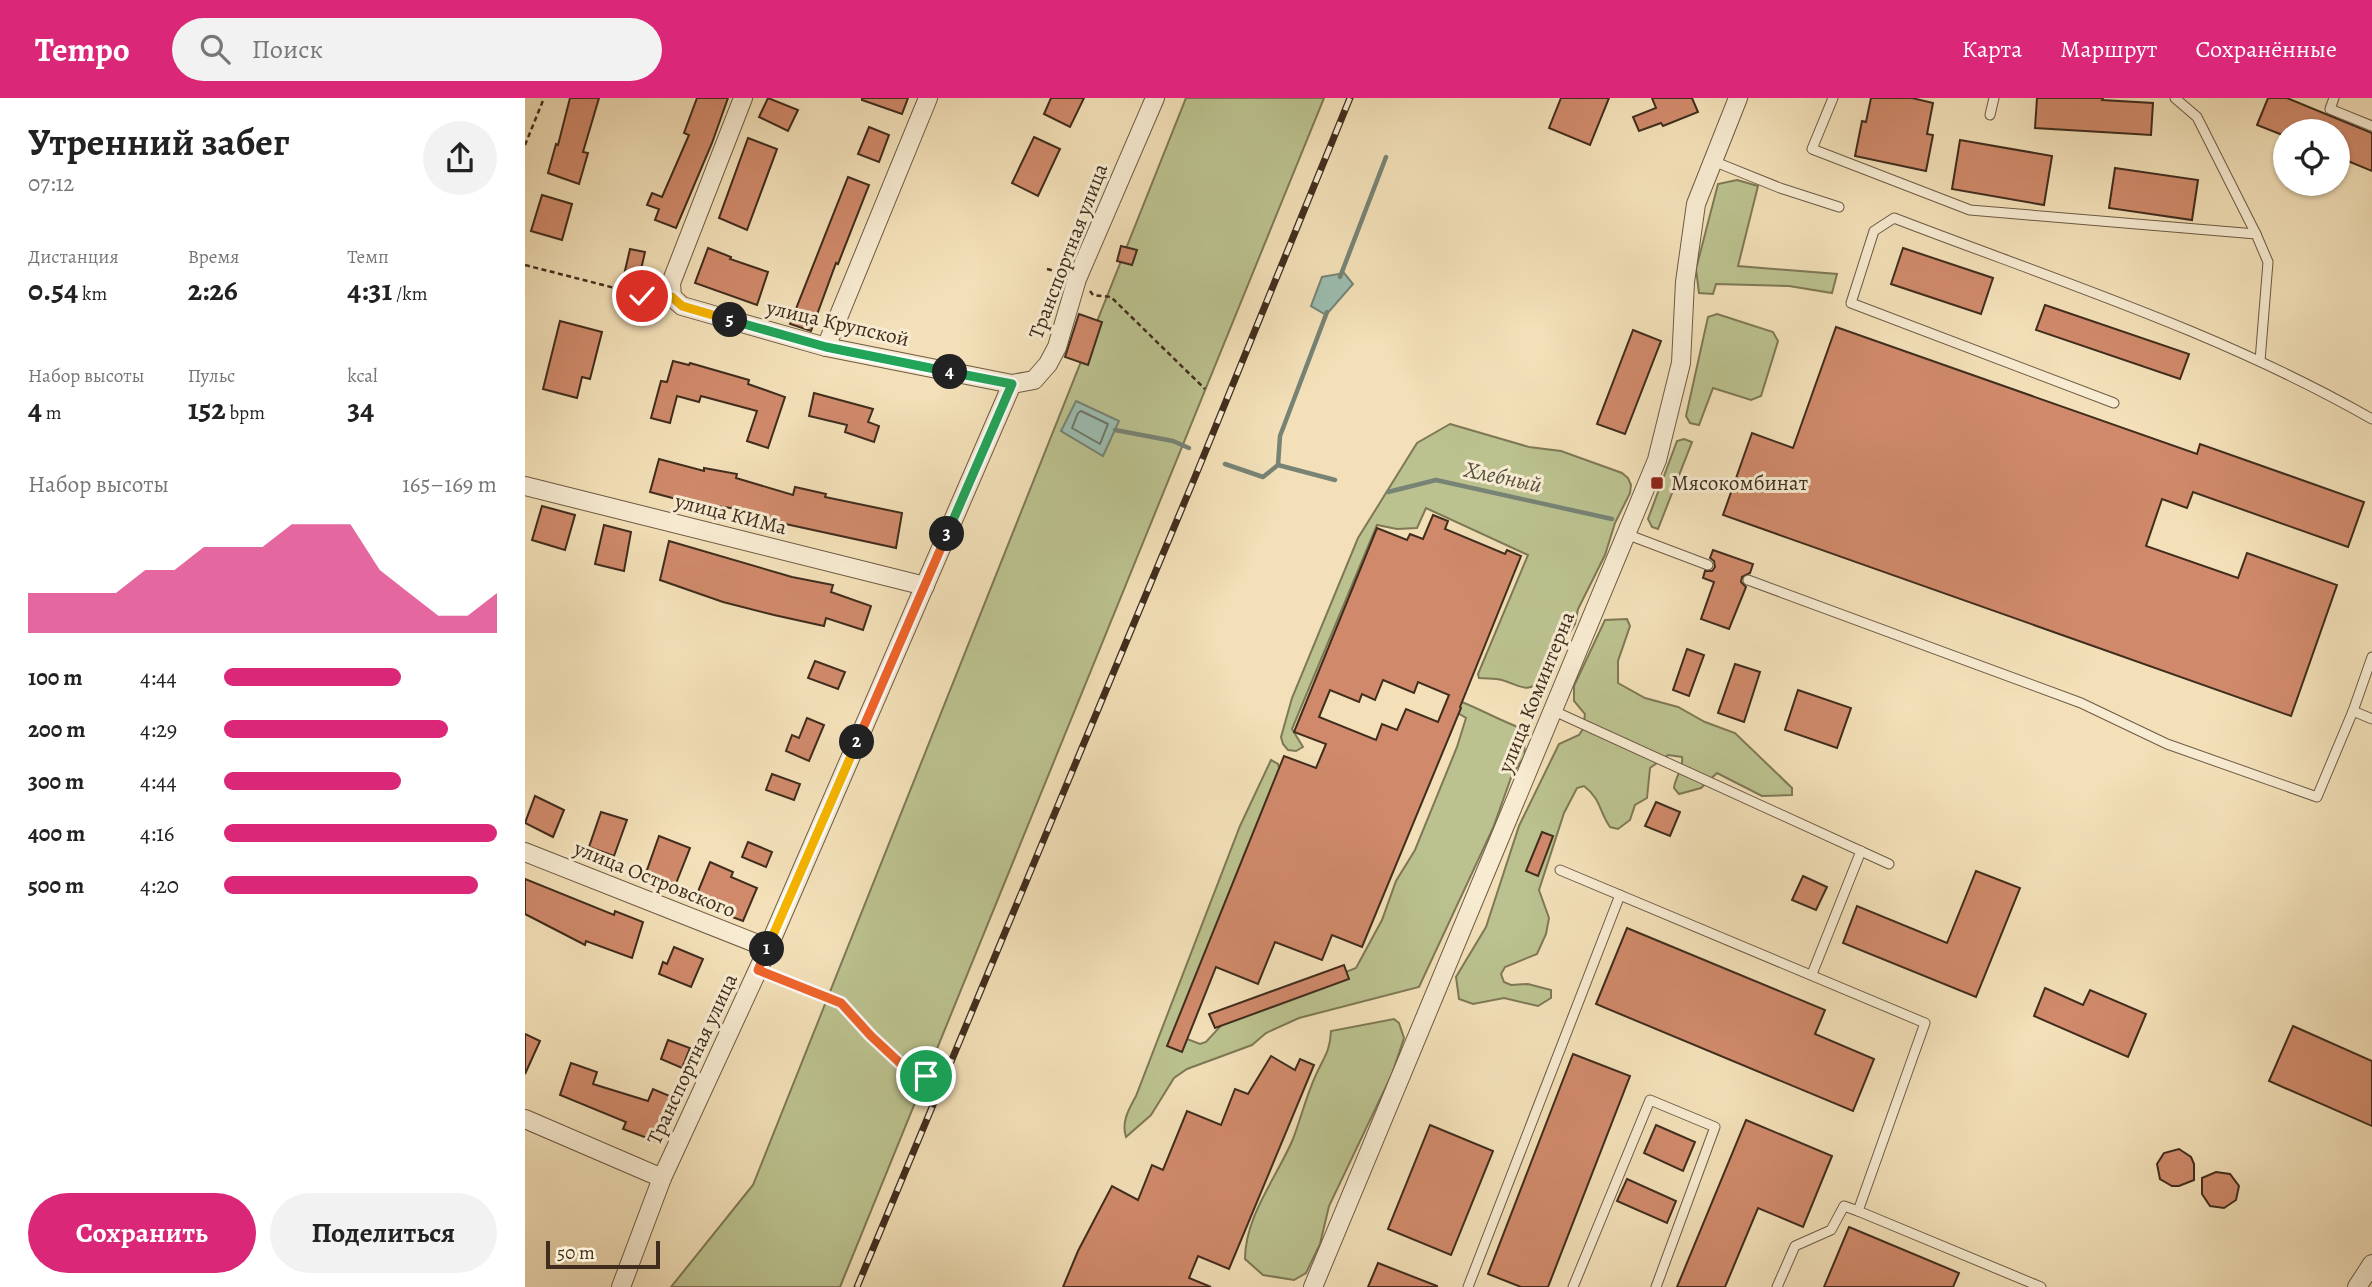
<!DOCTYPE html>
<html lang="ru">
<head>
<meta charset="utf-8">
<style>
  :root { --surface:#fff; --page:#f2f2f2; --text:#222; --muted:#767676; --accent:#db2777 }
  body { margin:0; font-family:Alegreya,serif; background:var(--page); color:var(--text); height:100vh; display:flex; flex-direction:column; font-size:26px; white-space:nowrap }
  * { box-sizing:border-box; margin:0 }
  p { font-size:23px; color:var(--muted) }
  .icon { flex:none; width:38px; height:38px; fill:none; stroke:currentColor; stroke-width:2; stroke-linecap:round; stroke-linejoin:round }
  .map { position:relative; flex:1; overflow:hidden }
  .panel { display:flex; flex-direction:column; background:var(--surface); width:525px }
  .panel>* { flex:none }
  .tools { position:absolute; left:1748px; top:21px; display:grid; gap:14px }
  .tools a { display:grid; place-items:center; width:77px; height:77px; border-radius:50%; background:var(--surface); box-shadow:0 2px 5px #0004; font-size:35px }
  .scale { position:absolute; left:21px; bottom:18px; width:114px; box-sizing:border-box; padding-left:7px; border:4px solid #402d1d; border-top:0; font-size:19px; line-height:24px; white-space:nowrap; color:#402d1d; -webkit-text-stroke:5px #f7ebd1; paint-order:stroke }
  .pin { position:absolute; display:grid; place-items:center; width:60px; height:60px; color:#fff; margin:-30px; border:4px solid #fff; border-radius:50%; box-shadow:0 2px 7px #0007 }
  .km { position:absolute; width:35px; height:35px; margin:-18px; border-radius:50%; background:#222; color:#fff; font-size:19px; line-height:35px; text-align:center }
  .round { display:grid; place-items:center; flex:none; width:74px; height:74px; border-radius:37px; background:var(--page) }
  .overview { display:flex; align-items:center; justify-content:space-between; height:119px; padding:0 28px }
  h1 { font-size:38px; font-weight:700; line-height:52px }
  .metrics { display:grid; grid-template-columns:repeat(3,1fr); gap:10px; height:119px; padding:7px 28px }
  .metrics div { display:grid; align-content:center }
  .metrics b { font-size:30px; font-weight:700 }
  .metrics small { font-size:19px; font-weight:400 }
  .metrics p { font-size:19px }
  .chart { height:196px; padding:14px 28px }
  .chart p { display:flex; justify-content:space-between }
  .chart svg { width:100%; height:126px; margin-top:7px; fill:var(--accent); opacity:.7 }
  .primary-button { display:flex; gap:14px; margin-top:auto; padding:14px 28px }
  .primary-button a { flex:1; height:80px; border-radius:42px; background:var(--accent); color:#fff; font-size:28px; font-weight:700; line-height:80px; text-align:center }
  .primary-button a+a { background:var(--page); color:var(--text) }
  ul { padding:0 28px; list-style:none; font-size:23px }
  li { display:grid; grid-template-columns:112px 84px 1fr; align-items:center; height:52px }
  li i { height:18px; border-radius:9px; background:var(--accent) }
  header { display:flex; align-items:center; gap:42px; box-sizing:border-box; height:98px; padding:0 35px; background:var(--accent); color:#fff }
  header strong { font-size:33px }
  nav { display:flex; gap:38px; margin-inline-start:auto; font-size:24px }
  .search { width:490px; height:63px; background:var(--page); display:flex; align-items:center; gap:18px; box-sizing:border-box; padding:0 24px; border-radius:38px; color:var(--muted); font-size:26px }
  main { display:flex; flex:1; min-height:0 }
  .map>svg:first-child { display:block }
  .green { fill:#bbc28f; stroke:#7e7856; stroke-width:2 }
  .water { fill:#9bbdb0; stroke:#778375; stroke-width:2 }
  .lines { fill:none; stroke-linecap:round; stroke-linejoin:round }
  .shore { stroke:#6e7566; stroke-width:2 }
  .stream { stroke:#778375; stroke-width:4.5 }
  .building { fill:#d08a6b; stroke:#402d1d; stroke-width:2; fill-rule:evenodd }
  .lane-casing { stroke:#6d5a44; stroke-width:11 }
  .street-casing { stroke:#6d5a44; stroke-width:20 }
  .path { stroke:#402d1d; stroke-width:2.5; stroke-dasharray:5 3.5; stroke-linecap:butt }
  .lane { stroke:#f7ebd1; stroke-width:9 }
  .street { stroke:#f7ebd1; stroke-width:18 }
  .rail-casing { stroke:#402d1d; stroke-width:7 }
  .rail { stroke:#f7ebd1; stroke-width:4.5; stroke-dasharray:13; stroke-linecap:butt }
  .split-1-casing { stroke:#fff; stroke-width:14 }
  .split-2-casing { stroke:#fff; stroke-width:14 }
  .split-3-casing { stroke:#fff; stroke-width:14 }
  .split-4-casing { stroke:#fff; stroke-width:14 }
  .split-5-casing { stroke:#fff; stroke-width:14 }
  .split-6-casing { stroke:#fff; stroke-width:14 }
  .split-1 { stroke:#f0652b; stroke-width:9 }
  .split-2 { stroke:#f5b400; stroke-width:9 }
  .split-3 { stroke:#f0652b; stroke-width:9 }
  .split-4 { stroke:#22a559; stroke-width:9 }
  .split-5 { stroke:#22a559; stroke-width:9 }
  .split-6 { stroke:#f5b400; stroke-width:9 }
  .poi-dot { fill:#8f2418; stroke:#f7ebd1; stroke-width:2.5 }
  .labels { text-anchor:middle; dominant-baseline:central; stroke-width:6; stroke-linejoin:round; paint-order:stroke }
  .street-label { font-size:21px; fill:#402d1d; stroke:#f7ebd1 }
  .poi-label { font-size:21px; fill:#402d1d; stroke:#f7ebd1; text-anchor:start }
  .water-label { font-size:23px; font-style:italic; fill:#575142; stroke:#f7ebd1 }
</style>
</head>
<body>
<header>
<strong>Tempo</strong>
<div class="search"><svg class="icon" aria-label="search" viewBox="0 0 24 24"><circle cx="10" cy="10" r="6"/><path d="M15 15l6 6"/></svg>Поиск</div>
<nav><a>Карта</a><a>Маршрут</a><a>Сохранённые</a></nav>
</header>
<main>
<section class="panel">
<div class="overview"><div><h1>Утренний забег</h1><p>07:12</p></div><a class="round"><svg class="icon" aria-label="share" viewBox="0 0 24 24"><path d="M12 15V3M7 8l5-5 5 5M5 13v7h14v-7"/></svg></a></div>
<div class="metrics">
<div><p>Дистанция</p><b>0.54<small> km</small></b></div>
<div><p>Время</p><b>2:26</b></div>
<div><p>Темп</p><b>4:31<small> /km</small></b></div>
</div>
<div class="metrics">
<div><p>Набор высоты</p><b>4<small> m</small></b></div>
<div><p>Пульс</p><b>152<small> bpm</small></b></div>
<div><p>kcal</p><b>34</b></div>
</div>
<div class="chart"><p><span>Набор высоты</span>165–169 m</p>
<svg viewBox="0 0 160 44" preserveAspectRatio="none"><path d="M0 44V30L10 30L20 30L30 30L40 22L50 22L60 14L70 14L80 14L90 6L100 6L110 6L120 22L130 30L140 38L150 38L160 30V44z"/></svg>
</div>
<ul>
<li><b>100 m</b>4:44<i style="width:65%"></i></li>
<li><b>200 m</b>4:29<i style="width:82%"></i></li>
<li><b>300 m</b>4:44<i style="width:65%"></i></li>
<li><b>400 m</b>4:16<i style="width:100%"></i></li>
<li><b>500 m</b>4:20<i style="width:93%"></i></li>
</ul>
<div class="primary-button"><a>Сохранить</a><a>Поделиться</a></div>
</section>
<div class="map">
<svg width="1847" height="1189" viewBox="0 0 1847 1189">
  <rect width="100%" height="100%" fill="#f3e0b8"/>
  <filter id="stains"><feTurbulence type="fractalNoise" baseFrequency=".00286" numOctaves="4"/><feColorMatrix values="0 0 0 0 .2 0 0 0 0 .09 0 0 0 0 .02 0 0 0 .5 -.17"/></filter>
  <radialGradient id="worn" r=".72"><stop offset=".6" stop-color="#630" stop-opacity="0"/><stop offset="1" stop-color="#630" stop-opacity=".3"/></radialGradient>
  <g class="green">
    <path d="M661,0H799L315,1189H146L228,1087Z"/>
    <path d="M1212,82L1233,88L1213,168L1312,176L1307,195L1264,188L1191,186L1188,196L1174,195L1171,171L1193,86Z"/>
    <path d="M1192,216L1248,234L1253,243L1236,298L1226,302L1188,290L1174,327L1165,325L1161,318L1183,219Z"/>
    <path d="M925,326L1004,349L1036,353L1097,375L1103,380L1106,387L1105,395L1090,425L1080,457L1053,511L1050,526L1018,581C1001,597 995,587 977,582C970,580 961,581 954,580L953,576L1003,457L901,410L892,430L872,431L852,427L767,631L778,649L771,653L763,652L758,646L756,639L767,600L833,440L892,345Z"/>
    <path d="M1159,341L1167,344L1133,431L1127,429L1123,421L1152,343Z"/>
    <path d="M1102,521L1105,528L1093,563V585L1120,600L1153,609L1180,624L1210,635L1267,690V697L1237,698L1192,675L1176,690L1154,696L1149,690C1150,679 1159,670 1157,659L1143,657L1125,670L1122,700L1110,707L1105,722L1093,731L1085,729C1074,713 1076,701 1059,688L1052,690L1039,715L1014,792L1024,820L1021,836L1012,856L980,869L976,876L979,884L986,887L1003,886L1026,892V900L1013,908L979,900L948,906L934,901L931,879L961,829L994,728L1034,646L1054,637L1058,631L1060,616L1049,603V588L1080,522Z"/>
    <path d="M932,602C953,610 972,621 993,629L999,643L1000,658L987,677L968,730L894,889L774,920L741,935L727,947L662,971L649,980L626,1017L601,1039C596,1024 604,1011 611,998L715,728L746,662L753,666L756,677L654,938L675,946L681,944L702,921L831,870L857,822L871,783L890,752L932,649L941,620L928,612Z"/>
    <path d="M869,921L874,925L879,940L867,976L804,1108L795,1146L781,1175L769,1182L738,1177L720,1161C720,1118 752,1079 768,1041C776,1020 781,999 790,979C798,960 805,955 806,933Z"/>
  </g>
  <g class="water">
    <path d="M819,175L828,186L801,217L786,208L797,179Z"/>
    <path d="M551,303L594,323L578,358L536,333Z"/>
  </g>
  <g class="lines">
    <path class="shore" d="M556,313L583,326L575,346L547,330L553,315Z"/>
    <g class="stream">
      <path d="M815,179L861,59"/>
      <path d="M590,332L648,343L664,350"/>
      <path d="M700,366L738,379L753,367L810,382"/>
      <path d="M753,367L755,338L802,214"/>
      <path d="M863,394L911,382L1087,421"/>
    </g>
  </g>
  <g class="building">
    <path d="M45,0H74L58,54L63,55L54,86L23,75L31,46L33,47Z"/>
    <path d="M172,0H203L187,45L151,130L130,122L134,111L122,107L127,95L137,99L164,37L159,35Z"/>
    <path d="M243,0L273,12L263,33L234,19Z"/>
    <path d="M337,0H383L377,16L337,2Z"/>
    <path d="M526,0H559L545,29L519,16Z"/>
    <path d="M1036,0H1084L1065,47L1024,30Z"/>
    <path d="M1127,0H1167L1173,14L1138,28L1136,25L1114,33L1108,19L1131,10Z"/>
    <path d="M1346,0H1387L1408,5L1402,36L1408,37L1401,73L1330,58L1337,23L1341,24Z"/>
    <path d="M1512,0H1578L1577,2L1628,5L1626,37L1510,30Z"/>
    <path d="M1743,0H1762L1847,35V73L1813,59V33H1760V38L1732,27Z"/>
    <path d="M344,29L364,37L354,64L333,56Z"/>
    <path d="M509,39L535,51L513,98L487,85Z"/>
    <path d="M223,40L252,51L222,132L194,120Z"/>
    <path d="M1435,42L1527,58L1519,107L1427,91Z"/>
    <path d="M1590,70L1673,82L1667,122L1584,110Z"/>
    <path d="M323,79L344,87L313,166L311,165L286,233L265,226Z"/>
    <path d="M17,97L47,106L37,142L6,133Z"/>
    <path d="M596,148L612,152L607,167L592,163Z"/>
    <path d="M183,150L206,159L205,161L243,174L232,207L170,185Z"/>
    <path d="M1378,150L1468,180L1456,216L1366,186Z"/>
    <path d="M105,151L120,154L114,180L99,177Z"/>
    <path d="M1520,207L1664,256L1655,281L1511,232Z"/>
    <path d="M554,216L577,224L563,267L540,259Z"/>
    <path d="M35,223L77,234L65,281L57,279L52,300L18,291Z"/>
    <path d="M1311,229L1672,356L1675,346L1839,404L1823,449L1668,394L1662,410L1637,401L1621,448L1713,480L1722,455L1812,487L1766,618L1198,417L1227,335L1268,350Z"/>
    <path d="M1108,232L1136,243L1100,336L1072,326Z"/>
    <path d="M148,263L164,267L165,265L224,282L223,286L260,299L243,350L222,343L232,313L176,298L174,304L152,298L145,325L126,320L136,283L142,284Z"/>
    <path d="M289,295L348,311L343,324L354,328L349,344L320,334L322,327L284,318Z"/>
    <path d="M134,361L179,373V370L212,376L211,380L268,397L270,389L301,396L300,399L377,415L371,450L256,425L206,410L166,405L125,394Z"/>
    <path d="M17,408L50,417L40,452L7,442Z"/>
    <path d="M908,417L923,423L920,431L980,456L982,452L996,458L935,609L936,610L837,849L807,837L797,862L750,844L733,886L691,869L657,954L642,948L759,658L791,670L801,646L769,634L852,430L882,442L885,436L898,441ZM858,582L889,595L893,584L924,597L913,624L881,611L872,632L857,626L851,642L794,619L805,592L834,604L837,596L850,602Z"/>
    <path d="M79,427L106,434L99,473L70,466Z"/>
    <path d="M144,443L267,479L308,487L306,494L346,508L338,532L301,520L299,528L249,517L198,504L135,482Z"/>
    <path d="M1188,452L1228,466L1225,475L1217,479L1216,484L1221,489L1204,531L1176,521L1189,484L1178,480L1180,473H1187L1190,469L1189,463L1185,460Z"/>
    <path d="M1162,551L1179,557L1164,598L1148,592Z"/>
    <path d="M290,563L320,574L313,591L283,580Z"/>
    <path d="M1210,566L1235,574L1219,624L1193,615Z"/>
    <path d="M1273,592L1326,610L1312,650L1260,632Z"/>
    <path d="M282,620L299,627L284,663L261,653L267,637L274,640Z"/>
    <path d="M247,676L275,686L269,702L241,692Z"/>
    <path d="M10,698L39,712L28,739L0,725Z"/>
    <path d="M1131,704L1155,714L1145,738L1120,728Z"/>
    <path d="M76,714L102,722L89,758L64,749Z"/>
    <path d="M1017,734L1028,738L1013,778L1001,773Z"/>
    <path d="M134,738L165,750L150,788L121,775Z"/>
    <path d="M223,744L247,754L241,769L217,759Z"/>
    <path d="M185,764L208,774L206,779L232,790L218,823L199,816L202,809L172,796Z"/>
    <path d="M1451,773L1495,790L1451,899L1318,845L1332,808L1422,845Z"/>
    <path d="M1278,778L1302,789L1291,812L1267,802Z"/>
    <path d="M0,781L89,817L90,813L118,824L107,860L61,843L60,847L0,816Z"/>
    <path d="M1102,830L1300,912L1290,936L1349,961L1328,1013L1071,906Z"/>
    <path d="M149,849L178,861L166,889L134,876L138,864L142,866Z"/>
    <path d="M819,867L824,881L690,930L684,916Z"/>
    <path d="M1520,890L1558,907L1565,892L1621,916L1603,959L1509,918Z"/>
    <path d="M1768,928L1847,963V1028L1744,983Z"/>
    <path d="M0,936L15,943L0,976Z"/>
    <path d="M143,942L165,950L157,970L136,961Z"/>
    <path d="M1048,956L1105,978L1023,1189H996L963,1176Z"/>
    <path d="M746,958L770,972L775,961L789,967L704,1171L673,1158L664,1180L686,1189H538L553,1153L587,1088L613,1102L627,1067L638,1072L662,1013L696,1027L710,991L723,996Z"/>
    <path d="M46,965L72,974L68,986L123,1003L128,991L147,999L130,1043L98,1031L101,1024L35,997Z"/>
    <path d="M1221,1022L1307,1058L1278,1129L1233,1110L1200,1189H1152Z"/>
    <path d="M905,1027L968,1053L926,1157L863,1131Z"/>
    <path d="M1131,1027L1170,1044L1158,1073L1119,1055Z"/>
    <path d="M1654,1051L1666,1059L1669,1066V1082L1654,1088H1647L1635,1081L1632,1066L1639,1055Z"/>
    <path d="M1691,1074L1705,1076L1714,1088L1711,1102L1699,1110L1685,1108L1677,1096V1080Z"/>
    <path d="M1102,1081L1151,1103L1142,1125L1092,1103Z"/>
    <path d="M1324,1129L1434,1175L1428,1189H1299Z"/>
    <path d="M853,1165L912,1188V1189H843Z"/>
  </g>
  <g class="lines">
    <defs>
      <g id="lane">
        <path d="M1308,0L1287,51L1445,112L1731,136L1743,164L1735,263"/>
        <path d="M1650,0L1672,19L1731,136"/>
        <path d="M1809,0L1805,11L1847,28"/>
        <path d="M1465,17L1469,0"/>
        <path d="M1188,63L1255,90L1314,109"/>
        <path d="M1589,305L1326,205L1349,133L1369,120C1530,182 1697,235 1847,321"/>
        <path d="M1101,436L1183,467"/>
        <path d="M1223,482L1556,605L1642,646L1792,699L1828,613L1847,621"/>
        <path d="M1029,613L1364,766"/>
        <path d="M1828,613L1847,559"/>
        <path d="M1035,772L1400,925L1333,1113L1516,1189"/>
        <path d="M1287,876L1336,753"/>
        <path d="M943,1189L1095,797"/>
        <path d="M1048,1189L1125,1002L1190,1029L1131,1189"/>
        <path d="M1252,1189L1270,1148L1306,1132L1319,1108L1333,1113"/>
      </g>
      <g id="street">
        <path d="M218,0L146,185L147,199L157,208L301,249L487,286"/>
        <path d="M301,249L403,0"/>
        <path d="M0,388L400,488"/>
        <path d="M0,754L243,850"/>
        <path d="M0,1021L137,1080"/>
        <path d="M96,1189L137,1080L243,850L487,286L509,282L523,266L532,249L552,181L630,0"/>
        <path d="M788,1189L1132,362L1156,265L1160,184L1171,106L1213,0"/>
        <path d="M1832,1189L1847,1166"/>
      </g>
    </defs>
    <use href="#lane" class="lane-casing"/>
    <use href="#street" class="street-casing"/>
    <g class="path">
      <path d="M0,47L19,0"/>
      <path d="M0,167L117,197L130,198"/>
      <path d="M522,171L537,175"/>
      <path d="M565,193L568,197L586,199L680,291"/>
      <path d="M249,879L316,905L346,938L375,965L401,978"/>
    </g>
    <use href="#lane" class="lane"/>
    <use href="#street" class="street"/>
    <defs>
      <path id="rail" d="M332,1189L670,379L825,0"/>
    </defs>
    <use href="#rail" class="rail-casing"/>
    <use href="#rail" class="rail"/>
  </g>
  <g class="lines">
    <defs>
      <path id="split-1" d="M242,851L233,872L316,905L346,938L375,965L401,978"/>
      <path id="split-2" d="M242,851L332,644"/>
      <path id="split-3" d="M332,644L422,436"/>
      <path id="split-4" d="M422,436L487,286L425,274"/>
      <path id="split-5" d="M205,222L301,249L425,274"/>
      <path id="split-6" d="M117,198L147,199L157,208L205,222"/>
    </defs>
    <use href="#split-1" class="split-1-casing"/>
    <use href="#split-2" class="split-2-casing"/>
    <use href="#split-3" class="split-3-casing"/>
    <use href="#split-4" class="split-4-casing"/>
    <use href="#split-5" class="split-5-casing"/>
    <use href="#split-6" class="split-6-casing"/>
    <use href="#split-1" class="split-1"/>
    <use href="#split-2" class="split-2"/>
    <use href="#split-3" class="split-3"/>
    <use href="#split-4" class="split-4"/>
    <use href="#split-5" class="split-5"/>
    <use href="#split-6" class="split-6"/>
  </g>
  <rect class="poi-dot" x="1125" y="378" width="14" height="14" rx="3.5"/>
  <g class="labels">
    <g class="street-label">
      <text transform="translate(543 153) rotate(-69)">Транспортная улица</text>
      <text transform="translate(313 225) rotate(13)">улица Крупской</text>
      <text transform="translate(206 416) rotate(14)">улица КИМа</text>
      <text transform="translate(1011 594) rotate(-68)">улица Коминтерна</text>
      <text transform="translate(130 781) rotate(22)">улица Островского</text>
      <text transform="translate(167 961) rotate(-65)">Транспортная улица</text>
    </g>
    <g class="poi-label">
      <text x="1146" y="385">Мясокомбинат</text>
    </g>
    <g class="water-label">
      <text transform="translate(978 379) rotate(12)">Хлебный</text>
    </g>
  </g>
  <rect width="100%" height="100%" filter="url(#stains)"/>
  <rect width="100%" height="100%" fill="url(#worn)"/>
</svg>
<div class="tools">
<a><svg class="icon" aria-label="locate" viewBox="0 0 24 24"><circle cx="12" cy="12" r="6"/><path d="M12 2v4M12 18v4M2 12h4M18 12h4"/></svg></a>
</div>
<div class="scale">50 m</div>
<div class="pin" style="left:401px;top:978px;background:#1e9e55"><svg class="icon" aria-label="arrive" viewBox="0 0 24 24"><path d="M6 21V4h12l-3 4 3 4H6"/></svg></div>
<div class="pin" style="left:117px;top:198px;background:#d93025"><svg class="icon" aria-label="check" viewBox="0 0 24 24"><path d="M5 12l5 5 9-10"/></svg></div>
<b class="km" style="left:242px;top:851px">1</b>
<b class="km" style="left:332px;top:644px">2</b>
<b class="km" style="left:422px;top:436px">3</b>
<b class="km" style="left:425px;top:274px">4</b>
<b class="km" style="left:205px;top:222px">5</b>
</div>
</main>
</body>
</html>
